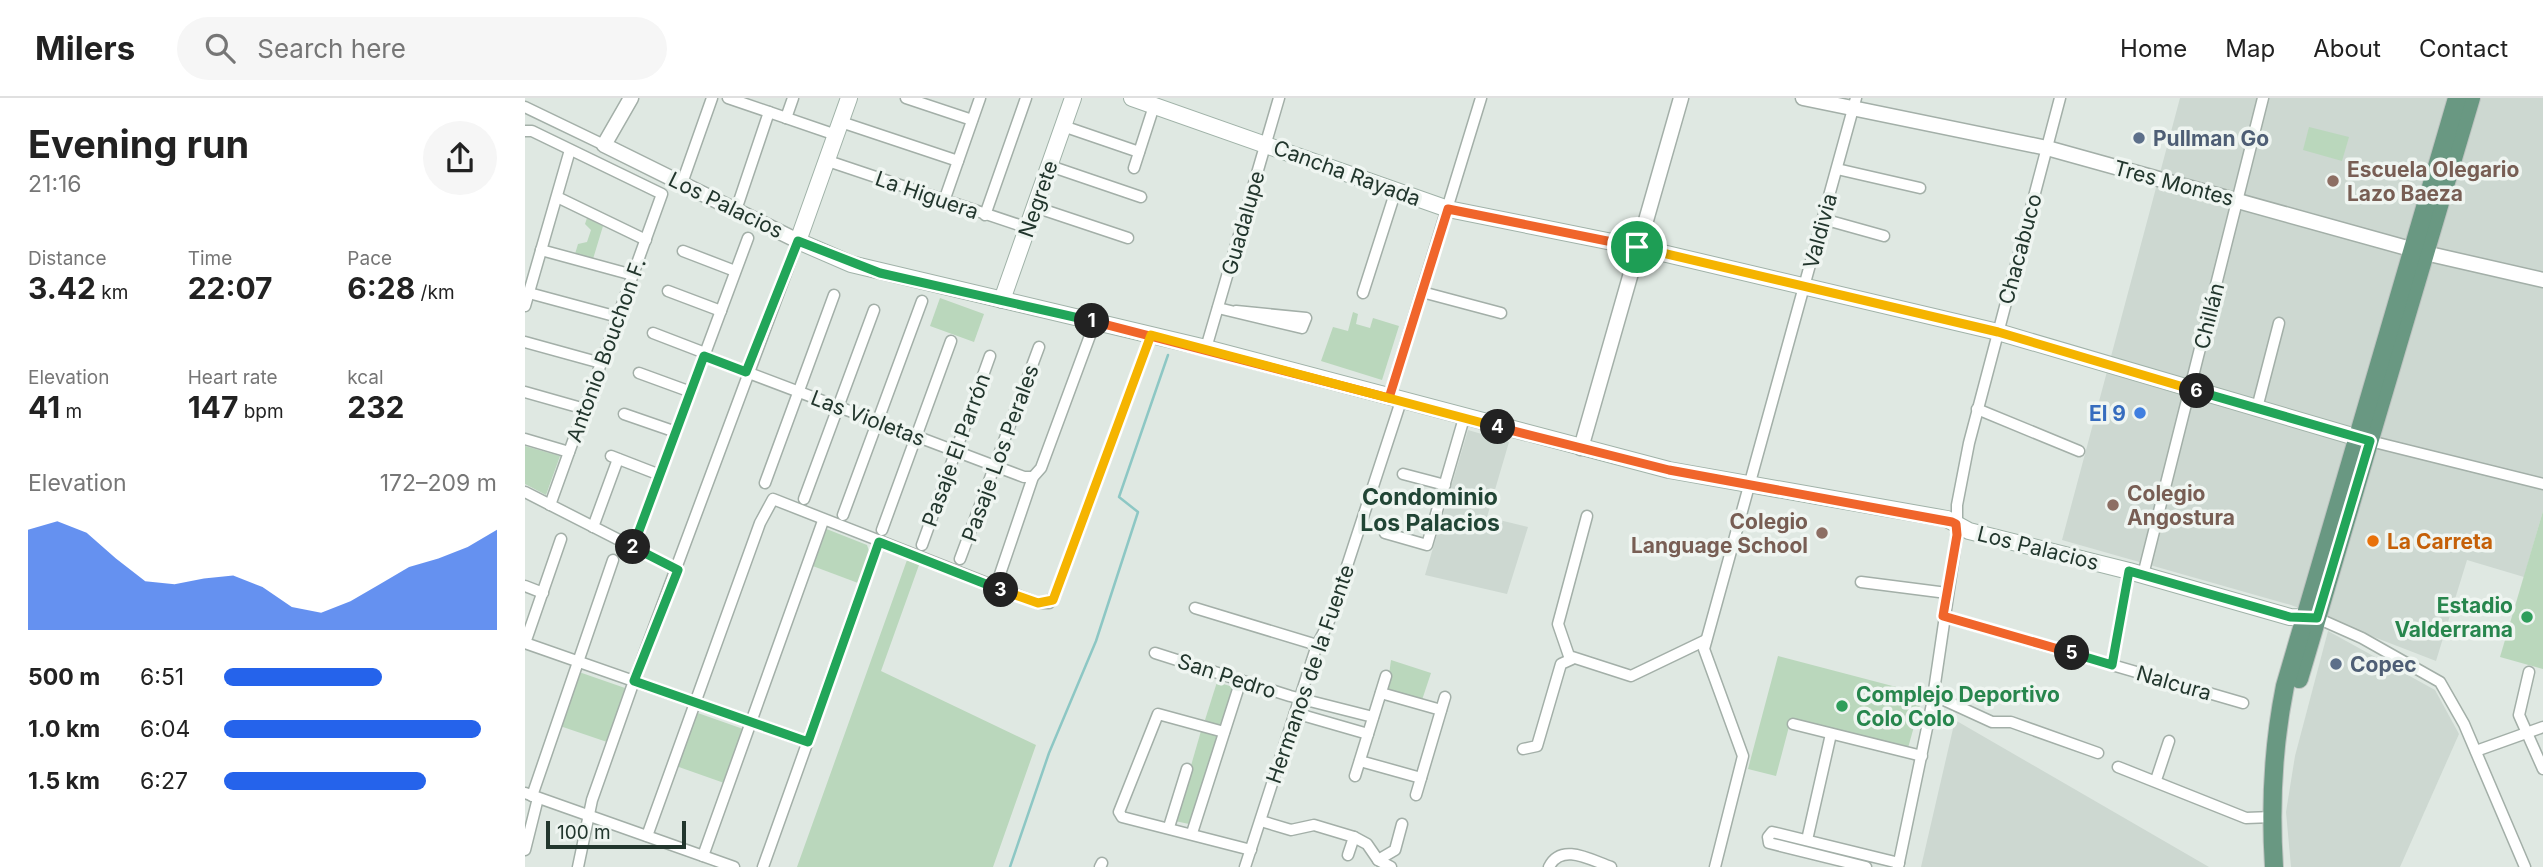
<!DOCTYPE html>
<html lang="en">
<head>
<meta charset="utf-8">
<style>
  :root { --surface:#fff; --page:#f6f6f6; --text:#222; --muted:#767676; --line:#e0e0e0; --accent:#2563eb }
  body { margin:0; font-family:Inter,sans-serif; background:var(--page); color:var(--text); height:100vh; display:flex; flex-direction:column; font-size:26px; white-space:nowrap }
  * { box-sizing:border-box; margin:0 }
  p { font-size:23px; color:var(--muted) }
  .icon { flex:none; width:38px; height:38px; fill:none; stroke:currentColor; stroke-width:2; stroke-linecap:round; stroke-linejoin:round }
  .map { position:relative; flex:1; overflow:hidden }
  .side { display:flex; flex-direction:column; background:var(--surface); width:525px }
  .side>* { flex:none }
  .scale { position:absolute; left:21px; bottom:18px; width:140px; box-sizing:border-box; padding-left:7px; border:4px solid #22362d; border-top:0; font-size:19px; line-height:24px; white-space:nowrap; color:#22362d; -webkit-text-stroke:5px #eff5f1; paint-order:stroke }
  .pin { position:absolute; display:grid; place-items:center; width:60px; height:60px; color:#fff; margin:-30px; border:4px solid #fff; border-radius:50%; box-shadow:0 2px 7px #0007 }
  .km { position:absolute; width:35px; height:35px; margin:-18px; border-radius:50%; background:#222; color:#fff; font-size:19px; line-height:35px; text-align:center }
  .round { display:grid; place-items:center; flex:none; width:74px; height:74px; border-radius:37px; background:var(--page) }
  .head { display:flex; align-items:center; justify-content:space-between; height:119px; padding:0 28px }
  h1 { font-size:38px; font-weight:700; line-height:52px }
  .metrics { display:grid; grid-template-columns:repeat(3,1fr); gap:10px; height:119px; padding:7px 28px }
  .metrics div { display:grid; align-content:center }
  .metrics b { font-size:30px; font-weight:700 }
  .metrics small { font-size:19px; font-weight:400 }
  .metrics p { font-size:19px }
  .chart { height:196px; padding:14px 28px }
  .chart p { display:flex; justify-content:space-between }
  .chart svg { width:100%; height:126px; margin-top:7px; fill:var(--accent); opacity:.7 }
  ul { padding:0 28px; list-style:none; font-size:23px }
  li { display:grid; grid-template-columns:112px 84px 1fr; align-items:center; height:52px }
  li i { height:18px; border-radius:9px; background:var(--accent) }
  header { display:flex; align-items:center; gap:42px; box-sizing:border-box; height:98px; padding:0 35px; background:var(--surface); border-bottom:2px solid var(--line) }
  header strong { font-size:33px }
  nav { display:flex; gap:38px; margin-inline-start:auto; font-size:24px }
  .search { width:490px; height:63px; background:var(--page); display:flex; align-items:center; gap:18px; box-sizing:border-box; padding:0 24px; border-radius:38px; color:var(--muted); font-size:26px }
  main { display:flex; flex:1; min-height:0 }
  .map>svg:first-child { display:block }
  .built { fill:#cdd8d1 }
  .green { fill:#bad7bc }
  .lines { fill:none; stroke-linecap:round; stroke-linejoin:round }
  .stream { stroke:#8dc7c4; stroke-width:2.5 }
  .minor-casing { stroke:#a3afa8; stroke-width:13 }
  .tertiary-casing { stroke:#a3afa8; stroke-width:17 }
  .secondary-casing { stroke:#a0b2a8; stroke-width:18 }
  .primary-casing { stroke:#bdc3c0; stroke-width:20 }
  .minor { stroke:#fff; stroke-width:10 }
  .tertiary { stroke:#fff; stroke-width:14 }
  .secondary { stroke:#fff; stroke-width:16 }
  .primary { stroke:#699882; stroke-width:18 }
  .split-1-casing { stroke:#fff; stroke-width:14 }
  .split-2-casing { stroke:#fff; stroke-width:14 }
  .split-3-casing { stroke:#fff; stroke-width:14 }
  .split-4-casing { stroke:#fff; stroke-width:14 }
  .split-5-casing { stroke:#fff; stroke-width:14 }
  .split-6-casing { stroke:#fff; stroke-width:14 }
  .split-7-casing { stroke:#fff; stroke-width:14 }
  .split-1 { stroke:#f0652b; stroke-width:9 }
  .split-2 { stroke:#22a559; stroke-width:9 }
  .split-3 { stroke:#22a559; stroke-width:9 }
  .split-4 { stroke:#f5b400; stroke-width:9 }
  .split-5 { stroke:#f0652b; stroke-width:9 }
  .split-6 { stroke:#22a559; stroke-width:9 }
  .split-7 { stroke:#f5b400; stroke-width:9 }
  .service-dot { fill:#5c6f8a; stroke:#eff5f1; stroke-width:2.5 }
  .education-dot { fill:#8d6e63; stroke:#eff5f1; stroke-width:2.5 }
  .shop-dot { fill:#3f7fe0; stroke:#eff5f1; stroke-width:2.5 }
  .food-dot { fill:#e8710a; stroke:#eff5f1; stroke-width:2.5 }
  .leisure-dot { fill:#2e9e5b; stroke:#eff5f1; stroke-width:2.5 }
  .labels { text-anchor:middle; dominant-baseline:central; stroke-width:7; stroke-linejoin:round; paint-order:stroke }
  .service-label { font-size:21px; font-weight:bold; fill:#4e5e75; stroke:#eff5f1; text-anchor:start }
  .education-label { font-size:21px; font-weight:bold; fill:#785e54; stroke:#eff5f1; text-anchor:start }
  .street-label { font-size:21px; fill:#22362d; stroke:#eff5f1 }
  .shop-label { font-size:21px; font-weight:bold; fill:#366cbe; stroke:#eff5f1; text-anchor:end }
  .food-label { font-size:21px; font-weight:bold; fill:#c56008; stroke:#eff5f1; text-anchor:start }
  .leisure-label { font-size:21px; font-weight:bold; fill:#27864d; stroke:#eff5f1; text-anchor:end }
  .neighbourhood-label { font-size:23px; font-weight:bold; fill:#214535; stroke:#eff5f1 }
</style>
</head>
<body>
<header>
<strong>Milers</strong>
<div class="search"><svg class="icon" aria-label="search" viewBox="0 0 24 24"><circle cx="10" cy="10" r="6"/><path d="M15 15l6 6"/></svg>Search here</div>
<nav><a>Home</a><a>Map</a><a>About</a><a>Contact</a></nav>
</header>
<main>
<section class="side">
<div class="head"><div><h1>Evening run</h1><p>21:16</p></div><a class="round"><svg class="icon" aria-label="share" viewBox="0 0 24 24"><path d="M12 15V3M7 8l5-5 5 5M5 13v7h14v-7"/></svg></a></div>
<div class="metrics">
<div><p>Distance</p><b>3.42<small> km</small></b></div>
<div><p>Time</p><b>22:07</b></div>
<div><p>Pace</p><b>6:28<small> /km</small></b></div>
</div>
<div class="metrics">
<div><p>Elevation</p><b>41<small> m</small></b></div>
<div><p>Heart rate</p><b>147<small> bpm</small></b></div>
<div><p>kcal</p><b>232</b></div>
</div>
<div class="chart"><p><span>Elevation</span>172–209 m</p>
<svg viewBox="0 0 160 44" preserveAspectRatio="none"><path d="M0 44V9L10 6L20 10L30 19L40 27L50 28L60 26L70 25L80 29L90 36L100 38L110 34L120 28L130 22L140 19L150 15L160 9V44z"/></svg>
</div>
<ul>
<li><b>500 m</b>6:51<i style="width:58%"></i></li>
<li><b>1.0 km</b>6:04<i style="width:94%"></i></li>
<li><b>1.5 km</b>6:27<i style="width:74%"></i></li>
</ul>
</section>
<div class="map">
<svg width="2018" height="769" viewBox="0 0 2018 769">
  <rect width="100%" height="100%" fill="#dfe8e2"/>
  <g class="built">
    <path d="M1655,0H2018V413L1999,479L1942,462L1911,563L1766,507L1537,442Z"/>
    <path d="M943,332L984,344L962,419L1003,429L982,496L900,477Z"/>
    <path d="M1803,533L1910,592L1934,636L1875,769H1766L1761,714L1770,658Z"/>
    <path d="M1430,622L1684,769H1396Z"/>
  </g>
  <g class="green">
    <path d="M1784,29L1824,39L1817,63L1778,52Z"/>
    <path d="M62,120L78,128L68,161L50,156L53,146L62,144L66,132L60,126Z"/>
    <path d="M415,200L459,216L449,244L405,228Z"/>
    <path d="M828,214L833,216L831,226L845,230L848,220L874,228L857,282L796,263L808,229L823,233Z"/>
    <path d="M0,348L35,358L21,397L0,386Z"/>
    <path d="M2018,413V571L1975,559Z"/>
    <path d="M299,430L342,447L344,453L333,485L285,467Z"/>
    <path d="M382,462L394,467L356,573L511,647L468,769H272Z"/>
    <path d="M1253,558L1398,596L1383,650L1266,621L1251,678L1223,671Z"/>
    <path d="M866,562L906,575L897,602L862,592Z"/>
    <path d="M54,574L100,590L82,644L35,628Z"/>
    <path d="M692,584L708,589L696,627L690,628L680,622Z"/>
    <path d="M170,614L221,632L202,686L151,668Z"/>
    <path d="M676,633L692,638L664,726L650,723Z"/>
  </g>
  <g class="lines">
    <path class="stream" d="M485,769L524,655L571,543L613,414L594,399L643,257"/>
    <defs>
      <g id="minor">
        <path d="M203,0L311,37"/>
        <path d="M381,0L447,22"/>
        <path d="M0,9L79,47"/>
        <path d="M261,20L268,0"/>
        <path d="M316,24L433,63"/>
        <path d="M538,28L614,54"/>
        <path d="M0,33H7L137,96L25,407"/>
        <path d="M303,63L503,130"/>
        <path d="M525,68L616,99"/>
        <path d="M609,70L629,8"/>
        <path d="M1312,71L1395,90"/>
        <path d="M157,85L187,0"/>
        <path d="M32,99L121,142"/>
        <path d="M419,103L455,0"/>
        <path d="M510,109L603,140"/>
        <path d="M211,112L244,14"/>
        <path d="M460,117L501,0"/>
        <path d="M1298,121L1359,138"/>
        <path d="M16,152L108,177"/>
        <path d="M158,153L210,173"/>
        <path d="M143,193L196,213"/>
        <path d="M897,194L976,215"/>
        <path d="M4,195L93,219"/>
        <path d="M838,195L871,92"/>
        <path d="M0,208L45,52"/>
        <path d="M693,210L777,230L781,220L711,213"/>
        <path d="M128,235L180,255"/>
        <path d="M0,244L76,265"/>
        <path d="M681,250L754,0"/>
        <path d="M179,258L499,379H508"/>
        <path d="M114,275L166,294"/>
        <path d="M0,294L60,311"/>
        <path d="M864,300L956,0"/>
        <path d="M1732,310L1754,225"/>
        <path d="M1452,311L1554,353"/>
        <path d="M99,316L151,334"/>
        <path d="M0,341L44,354"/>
        <path d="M1845,343L2018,386"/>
        <path d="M86,358L135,377"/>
        <path d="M878,376L920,387"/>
        <path d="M240,385L309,197"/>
        <path d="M0,394L153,472"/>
        <path d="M279,401L349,212"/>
        <path d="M318,417L397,203"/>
        <path d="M1062,418L1033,526L1044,558L1106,578L1181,542"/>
        <path d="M68,429L93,361"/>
        <path d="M357,432L426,243"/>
        <path d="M860,435L902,447L939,320"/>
        <path d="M36,441L0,545L283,644"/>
        <path d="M397,447L465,258"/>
        <path d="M108,449L223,140"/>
        <path d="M435,461L514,249"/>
        <path d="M1618,477L1738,0"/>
        <path d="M474,479L508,379L516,370L570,224"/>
        <path d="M1336,484L1422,495"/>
        <path d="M0,488L18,495"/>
        <path d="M670,510L792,547"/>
        <path d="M1418,518L1718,605"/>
        <path d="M1792,520L1837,540L1915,584L1939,626L2000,769"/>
        <path d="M630,555L765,598L848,619"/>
        <path d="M1587,567L1604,473"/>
        <path d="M2004,574L1994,617L2018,671"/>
        <path d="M856,595L916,612"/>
        <path d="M1408,597L1467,624H1486L1573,655"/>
        <path d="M770,615L843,636"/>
        <path d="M1268,626L1397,658"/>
        <path d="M699,634L633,616L594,714L597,719L726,752"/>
        <path d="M998,651L1012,648L1036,566L1047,561"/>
        <path d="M1951,653L2018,629"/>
        <path d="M835,663L896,680"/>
        <path d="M1593,669L1721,720L1747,719"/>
        <path d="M830,678L861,578"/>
        <path d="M1631,682L1644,643"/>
        <path d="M0,695L209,769"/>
        <path d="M891,697L920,599"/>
        <path d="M7,698L88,462"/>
        <path d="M736,723L766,732L789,727L829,739L842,746L853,762L866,769"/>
        <path d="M644,729L662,671"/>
        <path d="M667,735L716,582"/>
        <path d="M122,738L235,425L248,401L513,505H524L530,497L626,237"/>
        <path d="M1282,742L1306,636"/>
        <path d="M0,752L13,700"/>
        <path d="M823,757L829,739"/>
        <path d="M178,758L298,423"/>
        <path d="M853,762L870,752L877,726"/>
        <path d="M53,769L67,702L109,583L273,143"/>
        <path d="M238,769L354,444"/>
        <path d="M575,769L577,765"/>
        <path d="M720,769L792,547L803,526L876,303"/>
        <path d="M1024,769C1036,744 1066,762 1086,769"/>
        <path d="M1190,769L1218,658L1179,551L1331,0"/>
        <path d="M1341,769L1244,745L1243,739L1247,734L1374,765"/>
        <path d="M1373,769L1407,606L1432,437V407L1444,345L1535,0"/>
      </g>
      <g id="tertiary">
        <path d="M106,0L79,47L273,143"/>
        <path d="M1278,0L1522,50L1900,155L2018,182"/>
        <path d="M1056,350L1156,0"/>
      </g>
      <g id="secondary">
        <path d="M324,0L273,143L326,166L681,250L1144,372L1422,421L1444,433L1604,473L1765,519L1791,520"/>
        <path d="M607,0L923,111L1112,149L1473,234L1844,343"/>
        <path d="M477,202L548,0"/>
      </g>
      <g id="primary">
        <path d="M1774,581L1946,0"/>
        <path d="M1749,769C1745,708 1748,648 1760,588L1932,0"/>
      </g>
    </defs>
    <use href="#minor" class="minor-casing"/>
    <use href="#tertiary" class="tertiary-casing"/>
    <use href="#secondary" class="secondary-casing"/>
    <use href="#primary" class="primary-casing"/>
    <use href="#minor" class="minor"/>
    <use href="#tertiary" class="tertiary"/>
    <use href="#secondary" class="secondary"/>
    <use href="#primary" class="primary"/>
  </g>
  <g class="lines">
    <defs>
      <path id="split-1" d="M567,223L864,300L923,111L1112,149"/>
      <path id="split-2" d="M108,449L179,258L221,274L273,143L355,175L567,223"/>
      <path id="split-3" d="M108,449L153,472L109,583L283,644L354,444L476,492"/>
      <path id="split-4" d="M476,492L513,505L528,502L626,237L973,329"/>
      <path id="split-5" d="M973,329L1144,372L1427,424L1431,426L1432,437L1418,518L1547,555"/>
      <path id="split-6" d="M1547,555L1587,567L1604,473L1765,519L1792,520L1845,343L1672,293"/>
      <path id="split-7" d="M1112,149L1473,234L1672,293"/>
    </defs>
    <use href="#split-1" class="split-1-casing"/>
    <use href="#split-2" class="split-2-casing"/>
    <use href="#split-3" class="split-3-casing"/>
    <use href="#split-4" class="split-4-casing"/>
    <use href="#split-5" class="split-5-casing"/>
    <use href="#split-6" class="split-6-casing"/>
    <use href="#split-7" class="split-7-casing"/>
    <use href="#split-1" class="split-1"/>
    <use href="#split-2" class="split-2"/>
    <use href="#split-3" class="split-3"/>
    <use href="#split-4" class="split-4"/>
    <use href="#split-5" class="split-5"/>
    <use href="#split-6" class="split-6"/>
    <use href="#split-7" class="split-7"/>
  </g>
  <g class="service-dot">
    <circle cx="1614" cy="40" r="7"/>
    <circle cx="1811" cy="566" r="7"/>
  </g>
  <g class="education-dot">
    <circle cx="1808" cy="83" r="7"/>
    <circle cx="1588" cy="407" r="7"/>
    <circle cx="1297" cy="435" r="7"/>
  </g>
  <circle class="shop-dot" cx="1615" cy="315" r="7"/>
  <circle class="food-dot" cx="1848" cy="443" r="7"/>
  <g class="leisure-dot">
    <circle cx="2002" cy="519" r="7"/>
    <circle cx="1317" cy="608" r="7"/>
  </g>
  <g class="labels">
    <g class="service-label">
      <text x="1628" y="40">Pullman Go</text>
      <text x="1825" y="566">Copec</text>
    </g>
    <g class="education-label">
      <text x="1822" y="71">Escuela Olegario<tspan x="1822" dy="24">Lazo Baeza</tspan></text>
      <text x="1602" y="395">Colegio<tspan x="1602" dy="24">Angostura</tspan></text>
      <text x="1283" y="423" text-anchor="end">Colegio<tspan x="1283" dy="24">Language School</tspan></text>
    </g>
    <g class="street-label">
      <text transform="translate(822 75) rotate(20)">Cancha Rayada</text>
      <text transform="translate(1649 85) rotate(15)">Tres Montes</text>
      <text transform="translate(402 97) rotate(19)">La Higuera</text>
      <text transform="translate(513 101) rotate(-71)">Negrete</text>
      <text transform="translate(201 107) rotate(26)">Los Palacios</text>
      <text transform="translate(718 125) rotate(-74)">Guadalupe</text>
      <text transform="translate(1295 133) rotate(-75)">Valdivia</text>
      <text transform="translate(1495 151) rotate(-75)">Chacabuco</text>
      <text transform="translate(1684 218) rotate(-76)">Chillán</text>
      <text transform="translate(81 252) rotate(-70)">Antonio Bouchon F.</text>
      <text transform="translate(343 320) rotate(21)">Las Violetas</text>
      <text transform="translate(431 352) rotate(-70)">Pasaje El Parrón</text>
      <text transform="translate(475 355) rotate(-70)">Pasaje Los Perales</text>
      <text transform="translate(1513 450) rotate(14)">Los Palacios</text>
      <text transform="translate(785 576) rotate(-71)">Hermanos de la Fuente</text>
      <text transform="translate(702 578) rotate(18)">San Pedro</text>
      <text transform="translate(1649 585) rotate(16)">Nalcura</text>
    </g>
    <g class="shop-label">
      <text x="1601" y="315">El 9</text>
    </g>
    <g class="food-label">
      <text x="1862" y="443">La Carreta</text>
    </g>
    <g class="leisure-label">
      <text x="1988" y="507">Estadio<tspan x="1988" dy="24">Valderrama</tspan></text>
      <text x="1331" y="596" text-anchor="start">Complejo Deportivo<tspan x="1331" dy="24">Colo Colo</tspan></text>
    </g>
    <g class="neighbourhood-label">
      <text x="905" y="399">Condominio<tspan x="905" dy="26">Los Palacios</tspan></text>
    </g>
  </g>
</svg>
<div class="scale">100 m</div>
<div class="pin" style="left:1112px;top:149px;background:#1e9e55"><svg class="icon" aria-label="arrive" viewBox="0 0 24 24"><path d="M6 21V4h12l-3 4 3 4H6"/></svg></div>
<b class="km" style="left:567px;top:223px">1</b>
<b class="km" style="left:108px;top:449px">2</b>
<b class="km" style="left:476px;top:492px">3</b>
<b class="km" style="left:973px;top:329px">4</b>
<b class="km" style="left:1547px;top:555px">5</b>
<b class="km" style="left:1672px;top:293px">6</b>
</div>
</main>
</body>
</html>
